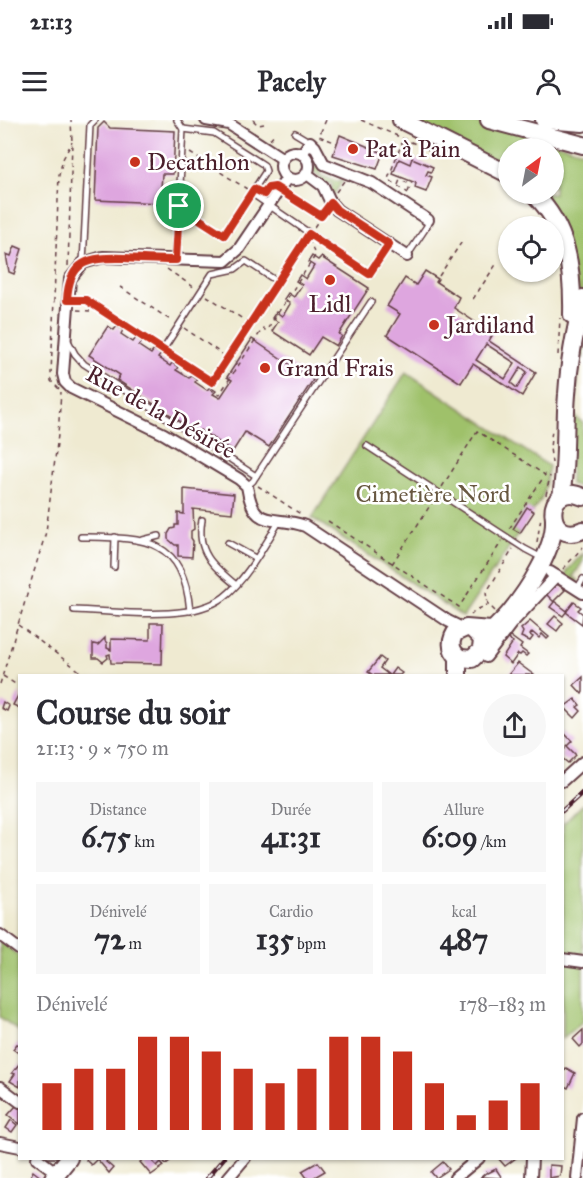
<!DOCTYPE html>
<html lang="fr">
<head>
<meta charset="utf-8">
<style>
  :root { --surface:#fff; --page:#f7f7f7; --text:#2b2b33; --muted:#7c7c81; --accent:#c8321e }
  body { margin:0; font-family:"IM FELL Great Primer",serif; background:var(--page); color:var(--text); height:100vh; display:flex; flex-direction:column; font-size:22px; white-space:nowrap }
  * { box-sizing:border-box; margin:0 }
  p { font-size:20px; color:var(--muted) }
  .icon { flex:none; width:33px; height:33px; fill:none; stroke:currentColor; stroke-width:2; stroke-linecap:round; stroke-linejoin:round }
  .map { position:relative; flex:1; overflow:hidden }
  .side { position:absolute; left:18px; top:554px; width:546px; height:486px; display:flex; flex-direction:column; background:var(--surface); border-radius:0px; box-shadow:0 2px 4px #0004 }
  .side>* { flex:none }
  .needle { width:39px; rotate:32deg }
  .buttons { position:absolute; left:498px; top:18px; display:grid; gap:12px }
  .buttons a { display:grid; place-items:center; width:66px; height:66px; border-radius:50%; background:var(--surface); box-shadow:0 2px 4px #0004; font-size:30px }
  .pin { position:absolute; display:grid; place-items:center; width:51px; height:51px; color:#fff; margin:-26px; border:3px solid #fff; border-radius:50%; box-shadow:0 2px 6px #0007 }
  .round { display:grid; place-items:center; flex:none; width:63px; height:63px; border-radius:32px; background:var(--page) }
  .head { display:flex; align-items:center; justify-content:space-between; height:102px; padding:0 18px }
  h1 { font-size:33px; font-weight:700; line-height:45px }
  .figures { display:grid; grid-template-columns:repeat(3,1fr); gap:9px; height:102px; padding:6px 18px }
  .figures div { display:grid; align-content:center; border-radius:0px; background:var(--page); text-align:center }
  .figures b { font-size:30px; font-weight:700 }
  .figures small { font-size:16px; font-weight:400 }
  .figures p { font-size:16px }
  .chart { height:168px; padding:12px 18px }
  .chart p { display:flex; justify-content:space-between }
  .chart svg { width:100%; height:108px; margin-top:6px; stroke:var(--accent); stroke-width:6 }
  .status { display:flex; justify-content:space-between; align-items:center; height:42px; padding:0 30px; background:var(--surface); direction:ltr }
  .status svg { height:16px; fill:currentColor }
  header { display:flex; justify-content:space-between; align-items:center; height:78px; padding:0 18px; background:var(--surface); font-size:27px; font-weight:700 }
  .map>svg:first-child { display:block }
  .green { fill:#9fc16a; stroke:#74704a; stroke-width:1.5 }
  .building { fill:#dea6df; fill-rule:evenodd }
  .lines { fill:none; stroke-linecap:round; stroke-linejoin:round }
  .lane-casing { stroke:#633d44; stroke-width:8 }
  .street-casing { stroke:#633d44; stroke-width:14 }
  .primary-casing { stroke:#633d44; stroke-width:20 }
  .path { stroke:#633d44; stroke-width:1.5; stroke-dasharray:4.5 4.5; stroke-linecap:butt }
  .lane { stroke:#fff; stroke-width:5 }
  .street { stroke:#fff; stroke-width:10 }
  .primary { stroke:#fff; stroke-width:16 }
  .rail-casing { stroke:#4a1f2b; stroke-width:4.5 }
  .rail { stroke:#fff; stroke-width:2; stroke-dasharray:7; stroke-linecap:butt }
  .route-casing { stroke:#fff; stroke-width:12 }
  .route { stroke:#c8321e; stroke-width:8 }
  .poi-dot { fill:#c8321e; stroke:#fff; stroke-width:2 }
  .labels { text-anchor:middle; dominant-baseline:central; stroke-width:5; stroke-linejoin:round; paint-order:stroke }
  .poi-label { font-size:24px; fill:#4a1f2b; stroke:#fff; text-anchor:start }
  .street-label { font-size:24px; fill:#4a1f2b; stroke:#fff }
  .park-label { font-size:24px; fill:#685841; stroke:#fff }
</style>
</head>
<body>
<div class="status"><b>21:13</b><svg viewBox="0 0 49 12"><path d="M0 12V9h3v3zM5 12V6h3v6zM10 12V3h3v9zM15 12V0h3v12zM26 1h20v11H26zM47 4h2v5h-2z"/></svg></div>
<header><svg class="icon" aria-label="menu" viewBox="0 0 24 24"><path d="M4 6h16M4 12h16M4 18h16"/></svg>Pacely<svg class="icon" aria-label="person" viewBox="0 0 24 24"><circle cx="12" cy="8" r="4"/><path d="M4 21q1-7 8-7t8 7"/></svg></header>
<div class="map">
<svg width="583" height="1058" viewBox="0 0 583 1058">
  <rect width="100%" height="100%" fill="#fff"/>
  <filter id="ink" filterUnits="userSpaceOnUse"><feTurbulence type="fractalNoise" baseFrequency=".0167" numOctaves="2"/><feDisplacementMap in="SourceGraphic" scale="12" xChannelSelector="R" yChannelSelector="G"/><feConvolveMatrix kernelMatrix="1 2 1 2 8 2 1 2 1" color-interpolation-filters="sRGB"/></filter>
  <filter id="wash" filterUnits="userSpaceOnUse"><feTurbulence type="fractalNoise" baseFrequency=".008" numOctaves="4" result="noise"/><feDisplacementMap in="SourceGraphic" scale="24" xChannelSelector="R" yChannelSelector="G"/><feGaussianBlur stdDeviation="1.35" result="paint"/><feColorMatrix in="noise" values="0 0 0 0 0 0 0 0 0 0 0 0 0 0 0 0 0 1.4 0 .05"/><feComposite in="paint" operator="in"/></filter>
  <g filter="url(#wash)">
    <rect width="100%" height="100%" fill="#efead1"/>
    <g class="green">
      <path d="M408,0H464L517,12L583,31V169L580,176L538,74H554V28H508V51Z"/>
      <path d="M311,46L322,49L320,55L339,62L342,57L345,58L332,77L329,69L333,66L331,63L327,65L312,51Z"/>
      <path d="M583,193V238L580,237L574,296L583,303V368L570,364L571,316Z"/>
      <path d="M406,252L549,346L543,376L463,497L312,398Z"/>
      <path d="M583,433V441L573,457L578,460L576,464L567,459V451Z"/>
      <path d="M583,684V901L563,918V704Z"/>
      <path d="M0,821L19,836V911L0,897Z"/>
    </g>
    <g id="blocks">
      <g class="building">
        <path d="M104,2L110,8L175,11L173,54H162L160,83L95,80L98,8Z"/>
        <path d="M340,15L383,33L377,49L333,35Z"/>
        <path d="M412,38L433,47L431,52L428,51L426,55L432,57L426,72L415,68L416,63L393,54L399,39L410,44Z"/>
        <path d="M15,126L22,129L14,154L9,152L6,134L11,136Z"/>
        <path d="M312,136L318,140L321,137L369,168L339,214L342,216L336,226L321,217L309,235L272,211L278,202L272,198L276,192L282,196L284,194L290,184L284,179L288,173L294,177L302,165L296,161L300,155L306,159L314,146L308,142Z"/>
        <path d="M425,151L438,159L436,162L459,177L454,188L493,214L489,221L536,252L522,276L473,244L461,263L387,215L400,194L387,186L405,158L416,165ZM486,224L515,243L505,259L476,240ZM521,247L527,252L517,268L511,263Z"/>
        <path d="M108,206L114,210L117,206L123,210L121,214L133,222L136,218L142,222L139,226L151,234L154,230L161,234L158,238L170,246L172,243L178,247L176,250L189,258L191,255L197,259L195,262L207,270L210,267L216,271L213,274L220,278L232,260L227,257L252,219L313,260L269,327L245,312L233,331L200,310L198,313L117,260L120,255L89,235Z"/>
        <path d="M184,369L234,374L232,393L193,389L194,409L191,411V418L193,421L192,437L178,436V425H175L168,419V414L171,409L175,408V405H178V393L184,394Z"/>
        <path d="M527,387L534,392L520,413L513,409Z"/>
        <path d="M556,463L565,470L554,481L567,491L563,496L550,487L554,482L546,474Z"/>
        <path d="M574,482L581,487L578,490L583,494L582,504L566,492Z"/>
        <path d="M555,496L563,503L557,511L548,504Z"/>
        <path d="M530,501L537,507L549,517L547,519L542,514L539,518L532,512L530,515L533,517L530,521L521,517L523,512L521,509Z"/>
        <path d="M150,503H163L162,544L111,543L110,534L107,535L108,538L103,542L98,538H93V524L98,525L105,518V521L107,523V528L111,530V519L150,520Z"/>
        <path d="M510,516L522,525L520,528L528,534L526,536L522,533L520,535L518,534L511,544L503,537L513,522L508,519Z"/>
        <path d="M380,537L385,541L380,548L389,555H373L368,552Z"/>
        <path d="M518,543L534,555H508Z"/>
        <path d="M395,548L402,553L400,555H390Z"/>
        <path d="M583,557V572L582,574L574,565Z"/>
        <path d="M20,572V588L13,585Z"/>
        <path d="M575,579L580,585L577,587L581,591L575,598L564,587Z"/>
        <path d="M3,582L9,586L7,591L1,588Z"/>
        <path d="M562,611L572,621L567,626L576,635L568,643L562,638V630L565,628L562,625Z"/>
        <path d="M583,910V924L580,927L573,919Z"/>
        <path d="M17,924L20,925V934L13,929Z"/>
        <path d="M20,943V967L10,961L15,954L12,953Z"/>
        <path d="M566,948L575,953L568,968L562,965V954Z"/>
        <path d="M16,986L20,989V1004L8,995Z"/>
        <path d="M11,1000L17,1005L12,1012L6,1008Z"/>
        <path d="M44,1038H59L53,1045Z"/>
        <path d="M87,1038H109L106,1042L113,1048L109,1053L97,1039L91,1045L86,1040Z"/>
        <path d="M145,1038H158L153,1042L157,1046L161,1042L164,1046L151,1055L140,1042Z"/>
        <path d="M161,1038H174L166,1044Z"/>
        <path d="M498,1038H516L505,1046Z"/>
        <path d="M318,1042L325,1051L313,1058H307L302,1051Z"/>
        <path d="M443,1042L449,1049L436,1058L431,1052Z"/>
        <path d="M549,1045L561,1046L560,1056L549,1058Z"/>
        <path d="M496,1049L502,1058L481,1057L487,1052L488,1053Z"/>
        <path d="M33,1051L42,1058H30Z"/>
      </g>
    </g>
  </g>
  <g filter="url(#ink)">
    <use href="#blocks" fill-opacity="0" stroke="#633d44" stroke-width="1.5"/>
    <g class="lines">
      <defs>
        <g id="lane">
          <path d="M295,13L310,22"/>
          <path d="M251,73L369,154L389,125"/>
          <path d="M179,86L224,115L266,51L264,45L214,13L183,9"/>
          <path d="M407,136L427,106L428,100"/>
          <path d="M176,139L183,9L177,0"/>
          <path d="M83,143L90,5L95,0"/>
          <path d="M67,180H86L212,262L309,114"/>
          <path d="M67,219L75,234L84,244L256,356L253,361L247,366"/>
          <path d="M163,230L212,154L235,149L246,141L278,162"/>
          <path d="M367,326L525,429L542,438"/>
          <path d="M256,356L371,182"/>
          <path d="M202,400C196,432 213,446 236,465"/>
          <path d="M81,417C144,418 183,416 190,491"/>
          <path d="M143,420L159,416"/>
          <path d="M228,423L255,438"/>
          <path d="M114,447L115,417"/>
          <path d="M577,469L583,459"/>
          <path d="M74,490C116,491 190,503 224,477C246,460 264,426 279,402"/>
        </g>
        <g id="street">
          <path d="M206,0L229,4L283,39"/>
          <circle cx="295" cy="46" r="14"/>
          <path d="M302,34L310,22L315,27L324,44L372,63L428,100"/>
          <path d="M307,54L323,66L331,83L337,90L407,136"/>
          <path d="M287,58L239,129L225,141L103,137L83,143L70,159L63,254L65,262L71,268L164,314L239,359L247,366C254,412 273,394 305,406L448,501L464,509"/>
          <path d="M550,452L583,473"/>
          <path d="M486,537L511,504L556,456"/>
          <path d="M562,661L583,642"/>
          <path d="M0,815L20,830"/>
          <path d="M562,839L583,842"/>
          <path d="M0,967L20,982"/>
          <path d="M0,1023L20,1027"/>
          <path d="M37,1038L57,1053"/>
          <path d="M228,1058L245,1038"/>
          <path d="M455,1058L479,1038"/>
          <path d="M531,1058L532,1038"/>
          <path d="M577,1058L583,998"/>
        </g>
        <g id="primary">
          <path d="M401,0L508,54"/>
          <path d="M489,0L583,25"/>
          <path d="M544,0L583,3"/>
          <path d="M534,74C568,107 573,149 572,195"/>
          <path d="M561,377C567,342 564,309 567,274C569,242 575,210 583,178"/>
          <path d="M583,377C543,359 544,427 583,410"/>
          <path d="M472,509L482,519L481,530L472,539L461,538C451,533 449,523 455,513L466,508L491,510"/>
          <path d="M483,523C490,511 501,503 510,492C528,470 555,429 554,400"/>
          <path d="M458,555V537"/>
          <path d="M53,1058L69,1038"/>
        </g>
      </defs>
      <use href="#lane" class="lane-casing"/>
      <use href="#street" class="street-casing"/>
      <use href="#primary" class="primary-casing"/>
      <g class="path">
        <path d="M253,0L258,5L264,4"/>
        <path d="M326,0L319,16L337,23"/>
        <path d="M361,0L443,36"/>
        <path d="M270,19L275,13"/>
        <path d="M403,20L388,59L408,73"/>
        <path d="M190,33L247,69"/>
        <path d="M398,65L400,60L410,64"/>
        <path d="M336,72L344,61"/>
        <path d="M408,72L412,62"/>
        <path d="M287,74L320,96"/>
        <path d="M314,107L325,91"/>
        <path d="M68,146L72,22L71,0"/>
        <path d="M167,149L195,168"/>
        <path d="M439,156L463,120"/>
        <path d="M120,167L172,201"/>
        <path d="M207,176L243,199"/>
        <path d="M473,179L497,143"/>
        <path d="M77,190L90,191"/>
        <path d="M184,208L222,234"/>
        <path d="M558,235L560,198"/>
        <path d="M234,241L241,246"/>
        <path d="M59,269L51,261V254L59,55L63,39L72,22"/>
        <path d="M210,269L219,275L263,208L266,211L315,136L311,123"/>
        <path d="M552,343L550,328L552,309"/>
        <path d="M258,366L302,395"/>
        <path d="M442,367L477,311L545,355L509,409"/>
        <path d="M546,375L550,356"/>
        <path d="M328,401L459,487L502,421"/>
        <path d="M537,422L541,397"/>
        <path d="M392,444L435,378"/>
        <path d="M563,449L583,427"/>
        <path d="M495,491L488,484L486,473L513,429"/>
        <path d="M471,495L476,490L487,485"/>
        <path d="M18,505L85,555"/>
        <path d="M3,556L20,567"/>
        <path d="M0,564L46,412L58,315L61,272"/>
      </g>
      <use href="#lane" class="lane"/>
      <use href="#street" class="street"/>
      <use href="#primary" class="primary"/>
      <defs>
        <g id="rail">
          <path d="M562,691L583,672"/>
          <path d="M207,1058L224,1038"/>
        </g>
      </defs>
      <use href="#rail" class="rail-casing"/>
      <use href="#rail" class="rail"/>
    </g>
  </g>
  <g class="lines" filter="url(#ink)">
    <defs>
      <path id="route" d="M275,67L321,96L331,83L337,90L389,124L369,154L309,114L212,262L86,180H67C69,140 89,137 124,138C141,139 159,140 176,140L179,86L224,115L254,69L264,74L268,68Z"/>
    </defs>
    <use href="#route" class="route-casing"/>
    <use href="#route" class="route"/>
  </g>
  <g class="poi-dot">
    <circle cx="353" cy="29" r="6"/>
    <circle cx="135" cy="42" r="6"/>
    <circle cx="330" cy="160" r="6"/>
    <circle cx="434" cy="205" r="6"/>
    <circle cx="265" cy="248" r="6"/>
  </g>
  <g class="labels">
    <g class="poi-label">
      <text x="365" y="29">Pat à Pain</text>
      <text x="147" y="42">Decathlon</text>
      <text x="330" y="184" text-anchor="middle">Lidl</text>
      <text x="446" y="205">Jardiland</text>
      <text x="277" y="248">Grand Frais</text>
    </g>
    <g class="street-label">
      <text transform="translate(161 292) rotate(29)">Rue de la Désirée</text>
    </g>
    <g class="park-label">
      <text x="433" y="374">Cimetière Nord</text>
    </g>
  </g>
</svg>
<div class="buttons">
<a><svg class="needle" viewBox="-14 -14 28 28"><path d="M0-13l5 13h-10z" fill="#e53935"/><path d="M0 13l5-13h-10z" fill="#7c7c81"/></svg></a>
<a><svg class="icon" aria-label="locate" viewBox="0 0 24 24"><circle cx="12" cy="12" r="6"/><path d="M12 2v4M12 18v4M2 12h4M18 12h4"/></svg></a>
</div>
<div class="pin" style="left:179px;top:86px;background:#1e9e55"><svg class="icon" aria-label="arrive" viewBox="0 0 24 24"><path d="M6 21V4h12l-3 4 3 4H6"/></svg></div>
<section class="side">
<div class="head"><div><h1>Course du soir</h1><p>21:13 · 9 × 750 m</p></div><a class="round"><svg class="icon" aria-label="share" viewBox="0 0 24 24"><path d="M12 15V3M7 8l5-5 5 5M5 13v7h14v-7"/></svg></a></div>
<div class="figures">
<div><p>Distance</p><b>6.75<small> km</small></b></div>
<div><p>Durée</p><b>41:31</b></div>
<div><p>Allure</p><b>6:09<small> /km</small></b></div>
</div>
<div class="figures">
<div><p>Dénivelé</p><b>72<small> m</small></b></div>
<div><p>Cardio</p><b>135<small> bpm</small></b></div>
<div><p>kcal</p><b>487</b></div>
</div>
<div class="chart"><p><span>Dénivelé</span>178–183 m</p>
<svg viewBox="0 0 160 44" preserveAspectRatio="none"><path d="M5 44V25M15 44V19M25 44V19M35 44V6M45 44V6M55 44V12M65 44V19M75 44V25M85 44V19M95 44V6M105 44V6M115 44V12M125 44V25M135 44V38M145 44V32M155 44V25"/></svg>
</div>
</section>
</div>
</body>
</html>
